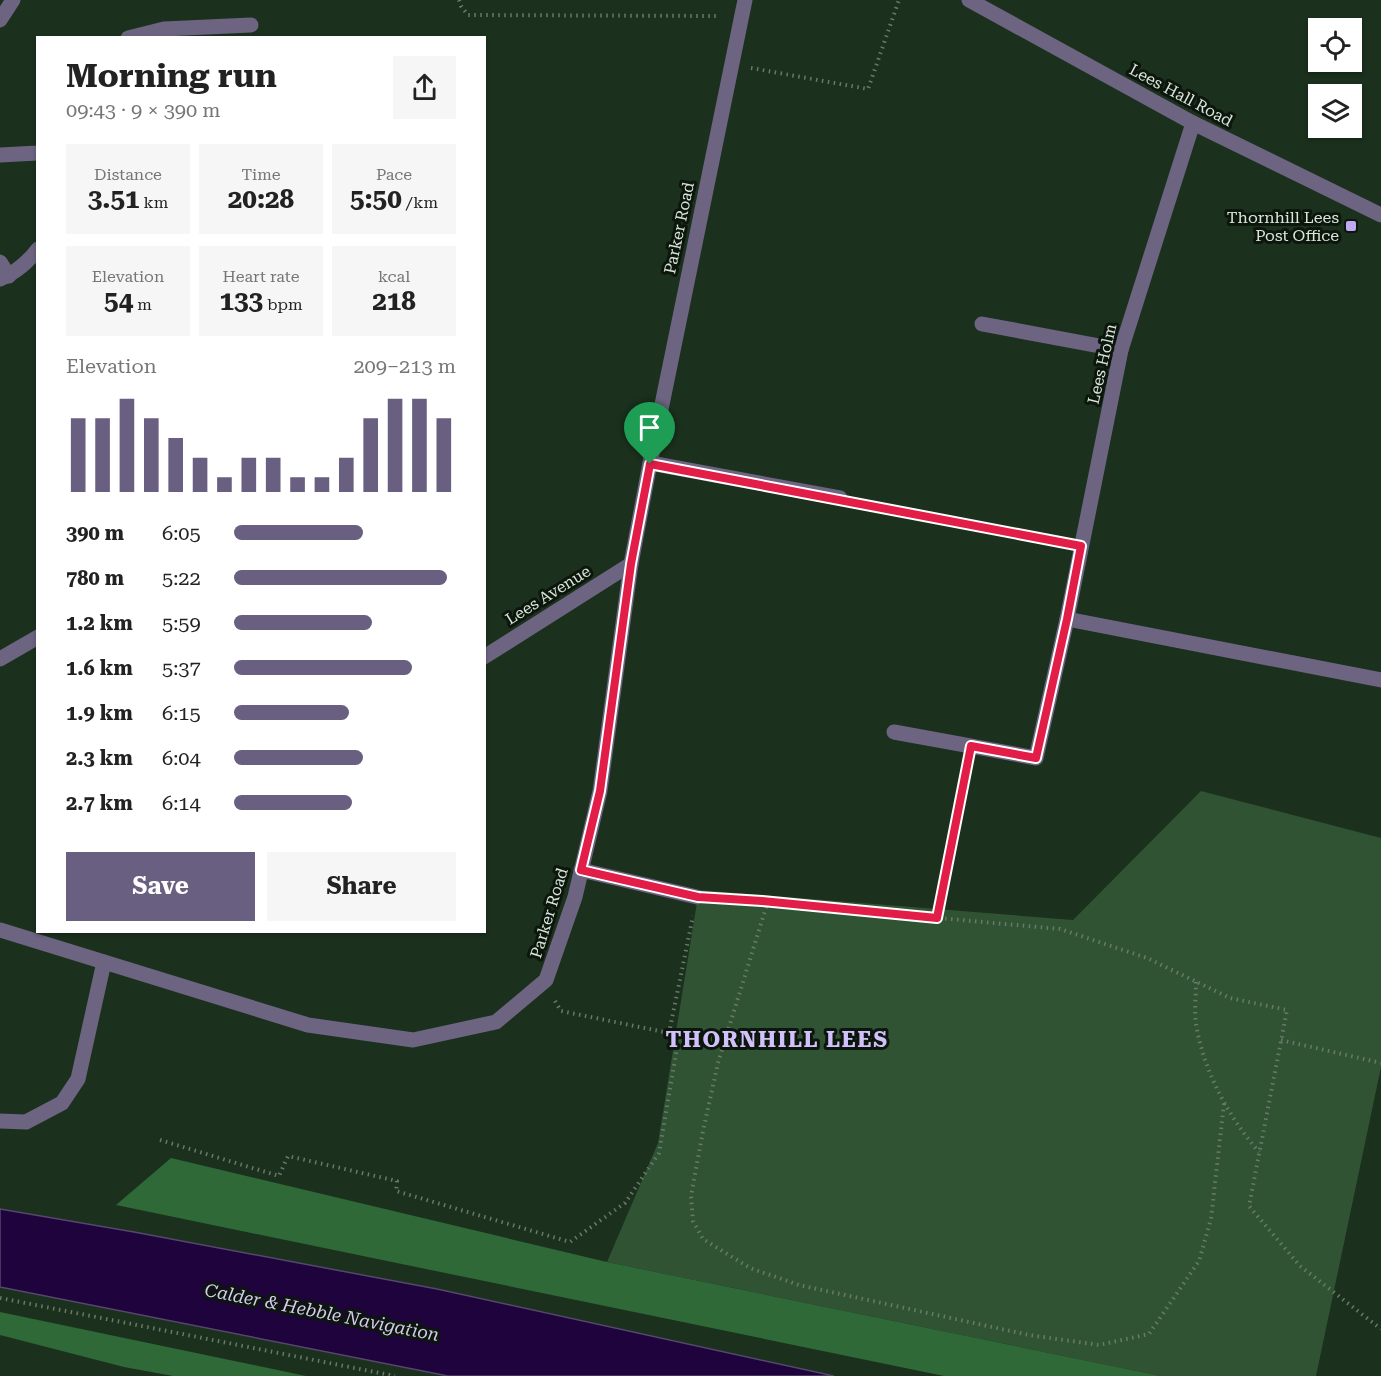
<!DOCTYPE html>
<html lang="en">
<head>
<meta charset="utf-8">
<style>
  :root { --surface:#fff; --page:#f6f6f6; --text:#222; --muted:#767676; --accent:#695f80 }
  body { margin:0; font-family:"Roboto Serif",serif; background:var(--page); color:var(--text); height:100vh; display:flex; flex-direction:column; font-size:22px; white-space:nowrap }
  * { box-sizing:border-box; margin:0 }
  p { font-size:20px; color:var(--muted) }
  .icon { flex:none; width:33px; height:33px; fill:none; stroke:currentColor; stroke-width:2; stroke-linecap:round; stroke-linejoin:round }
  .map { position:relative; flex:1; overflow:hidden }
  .panel { position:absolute; left:36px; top:36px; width:450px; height:897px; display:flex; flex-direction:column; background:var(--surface); border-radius:0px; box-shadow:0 2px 4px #0004 }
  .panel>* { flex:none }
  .tools { position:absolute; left:1308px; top:18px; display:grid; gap:12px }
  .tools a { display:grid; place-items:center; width:54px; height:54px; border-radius:0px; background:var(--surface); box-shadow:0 2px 4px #0004; font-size:30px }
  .pin { position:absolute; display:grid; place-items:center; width:51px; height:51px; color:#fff; margin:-62px -26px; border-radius:50% 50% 50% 0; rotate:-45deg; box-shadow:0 0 6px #0007 }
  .pin .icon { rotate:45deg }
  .round { display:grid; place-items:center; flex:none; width:63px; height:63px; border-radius:0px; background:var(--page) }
  .head { display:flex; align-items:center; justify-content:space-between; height:102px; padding:0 30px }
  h1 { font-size:33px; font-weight:700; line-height:45px }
  .stats { display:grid; grid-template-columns:repeat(3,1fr); gap:9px; height:102px; padding:6px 30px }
  .stats div { display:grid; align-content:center; border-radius:0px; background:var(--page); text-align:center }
  .stats b { font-size:26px; font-weight:700 }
  .stats small { font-size:16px; font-weight:400 }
  .stats p { font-size:16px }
  .chart { height:168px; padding:12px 30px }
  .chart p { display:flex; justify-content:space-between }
  .chart svg { width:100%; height:108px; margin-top:6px; stroke:var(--accent); stroke-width:6 }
  .action { display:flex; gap:12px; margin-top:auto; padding:12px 30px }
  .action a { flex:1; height:69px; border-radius:0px; background:var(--accent); color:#fff; font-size:24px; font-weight:700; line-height:69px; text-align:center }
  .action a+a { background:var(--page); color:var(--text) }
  ul { padding:0 30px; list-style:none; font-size:20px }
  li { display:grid; grid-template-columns:96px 72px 1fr; align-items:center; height:45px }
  li i { height:15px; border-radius:8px; background:var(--accent) }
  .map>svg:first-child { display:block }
  .green { fill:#305334 }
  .forest { fill:#2f6937 }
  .water { fill:#1e033d; stroke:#56476c; stroke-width:1.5 }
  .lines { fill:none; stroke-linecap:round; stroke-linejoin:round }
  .path { stroke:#687a6a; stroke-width:4; stroke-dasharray:1.5 4.5; stroke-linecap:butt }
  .service { stroke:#6c6481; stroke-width:15 }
  .minor { stroke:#6c6481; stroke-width:15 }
  .tertiary { stroke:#6c6481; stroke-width:15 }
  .route-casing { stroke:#fff; stroke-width:12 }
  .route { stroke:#e11d48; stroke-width:8 }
  .poi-dot { fill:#bfa9f4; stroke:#0c160d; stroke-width:2 }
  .labels { text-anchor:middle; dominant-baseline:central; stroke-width:6; stroke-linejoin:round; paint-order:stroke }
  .street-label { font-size:16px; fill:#d8e6d9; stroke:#0c160d }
  .poi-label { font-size:16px; fill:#d8e6d9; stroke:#0c160d; text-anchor:end }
  .water-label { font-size:18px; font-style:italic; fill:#d5cbf1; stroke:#0c160d }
  .district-label { font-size:22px; font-weight:bold; letter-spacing:1.5px; fill:#d1c1fa; stroke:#0c160d }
</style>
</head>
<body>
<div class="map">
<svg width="1381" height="1376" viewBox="0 0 1381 1376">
  <rect width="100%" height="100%" fill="#1b301d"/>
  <path class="green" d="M1201,791L1381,838V1067L1316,1376H1161L607,1262L658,1143L699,890L1073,920Z"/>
  <g class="forest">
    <path d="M171,1158L607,1262L1161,1376H944L116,1205Z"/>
    <path d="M0,1312L306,1376H173L124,1367L0,1335Z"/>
  </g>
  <path class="water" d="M0,1209L134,1232L437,1289L834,1376H448L0,1287Z"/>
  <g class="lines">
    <g class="path">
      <path d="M459,0L461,6L468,15L720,16"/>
      <path d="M751,68L868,89L899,0"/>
      <path d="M861,502L1063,542"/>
      <path d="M718,898L1060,929L1147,958L1230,998L1287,1010L1249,1206L1300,1266L1381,1329"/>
      <path d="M768,901L718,1063L703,1131L691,1196L693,1221L703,1239L750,1268L799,1285L1029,1335L1099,1345L1149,1334L1199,1261L1211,1219L1224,1103"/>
      <path d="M937,918L968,765"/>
      <path d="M1196,982C1196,995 1194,1010 1196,1024C1204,1072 1228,1116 1259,1152"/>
      <path d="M555,1001L561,1011L669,1033"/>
      <path d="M1281,1040L1381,1063"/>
      <path d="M160,1140L279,1176L288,1156L397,1181L396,1191L570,1242L625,1203L659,1153L678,1042L669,1033L693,916"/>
      <path d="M0,1298L395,1376"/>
    </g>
    <g class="service">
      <path d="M128,38L164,29L251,25"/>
      <path d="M0,262L9,276"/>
      <path d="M0,279C15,273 28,262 38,249"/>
      <path d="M0,1121L26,1122L62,1103L78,1079L104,962"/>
    </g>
    <g class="minor">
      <path d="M1193,123L1121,350L1067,619L1381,680"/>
      <path d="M0,155L38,153"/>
      <path d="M982,324L1121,350"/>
      <path d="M650,463L840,498"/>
      <path d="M484,657L631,564"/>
      <path d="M0,659L38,637"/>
      <path d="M894,732L1036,758L1067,619"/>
      <path d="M581,870L697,897"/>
      <path d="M0,930L308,1025L413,1040L496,1022L546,980L575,897L600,791L631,564L650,463L745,0"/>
    </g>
    <g class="tertiary">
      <path d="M969,0L1193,123L1381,215"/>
      <path d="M0,20L13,0"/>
    </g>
  </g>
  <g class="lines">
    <defs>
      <path id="route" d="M650,464L1081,546L1067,619L1036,758L971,746L937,918L762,901L698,897L581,870L600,791L631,564Z"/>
    </defs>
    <use href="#route" class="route-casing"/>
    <use href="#route" class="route"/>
  </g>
  <rect class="poi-dot" x="1345" y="220" width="12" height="12" rx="3"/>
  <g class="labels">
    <g class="street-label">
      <text transform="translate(1181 95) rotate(28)">Lees Hall Road</text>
      <text transform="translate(679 228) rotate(-78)">Parker Road</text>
      <text transform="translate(1102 364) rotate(-77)">Lees Holm</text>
      <text transform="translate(548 595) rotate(-32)">Lees Avenue</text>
      <text transform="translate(549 913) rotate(-73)">Parker Road</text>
    </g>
    <g class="poi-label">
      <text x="1339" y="217">Thornhill Lees<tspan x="1339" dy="18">Post Office</tspan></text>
    </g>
    <g class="water-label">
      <text transform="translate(322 1312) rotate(11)">Calder &amp; Hebble Navigation</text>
    </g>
    <g class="district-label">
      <text x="777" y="1039">THORNHILL LEES</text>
    </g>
  </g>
</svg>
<div class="tools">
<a><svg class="icon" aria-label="locate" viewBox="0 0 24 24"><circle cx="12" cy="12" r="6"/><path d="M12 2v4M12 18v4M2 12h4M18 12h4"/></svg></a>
<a><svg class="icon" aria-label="layers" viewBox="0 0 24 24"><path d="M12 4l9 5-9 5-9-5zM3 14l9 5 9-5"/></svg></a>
</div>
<div class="pin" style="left:650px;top:464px;background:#1e9e55"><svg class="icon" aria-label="arrive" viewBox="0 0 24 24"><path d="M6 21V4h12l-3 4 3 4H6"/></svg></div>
<section class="panel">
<div class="head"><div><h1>Morning run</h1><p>09:43 · 9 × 390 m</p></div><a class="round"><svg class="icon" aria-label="share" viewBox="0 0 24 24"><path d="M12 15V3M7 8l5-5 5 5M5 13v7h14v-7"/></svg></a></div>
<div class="stats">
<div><p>Distance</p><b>3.51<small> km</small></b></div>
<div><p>Time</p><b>20:28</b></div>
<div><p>Pace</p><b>5:50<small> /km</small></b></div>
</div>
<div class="stats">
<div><p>Elevation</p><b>54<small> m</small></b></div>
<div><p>Heart rate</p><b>133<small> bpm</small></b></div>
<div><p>kcal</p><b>218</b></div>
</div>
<div class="chart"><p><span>Elevation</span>209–213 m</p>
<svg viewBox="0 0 160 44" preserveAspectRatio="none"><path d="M5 44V14M15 44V14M25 44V6M35 44V14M45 44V22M55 44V30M65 44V38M75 44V30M85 44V30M95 44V38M105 44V38M115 44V30M125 44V14M135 44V6M145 44V6M155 44V14"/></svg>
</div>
<ul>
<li><b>390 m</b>6:05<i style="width:58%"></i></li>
<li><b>780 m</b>5:22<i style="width:96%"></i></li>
<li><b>1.2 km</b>5:59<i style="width:62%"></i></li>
<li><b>1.6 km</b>5:37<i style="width:80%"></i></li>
<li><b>1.9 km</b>6:15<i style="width:52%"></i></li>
<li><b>2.3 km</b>6:04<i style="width:58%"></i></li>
<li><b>2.7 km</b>6:14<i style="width:53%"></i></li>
</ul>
<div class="action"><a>Save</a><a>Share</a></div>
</section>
</div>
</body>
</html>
